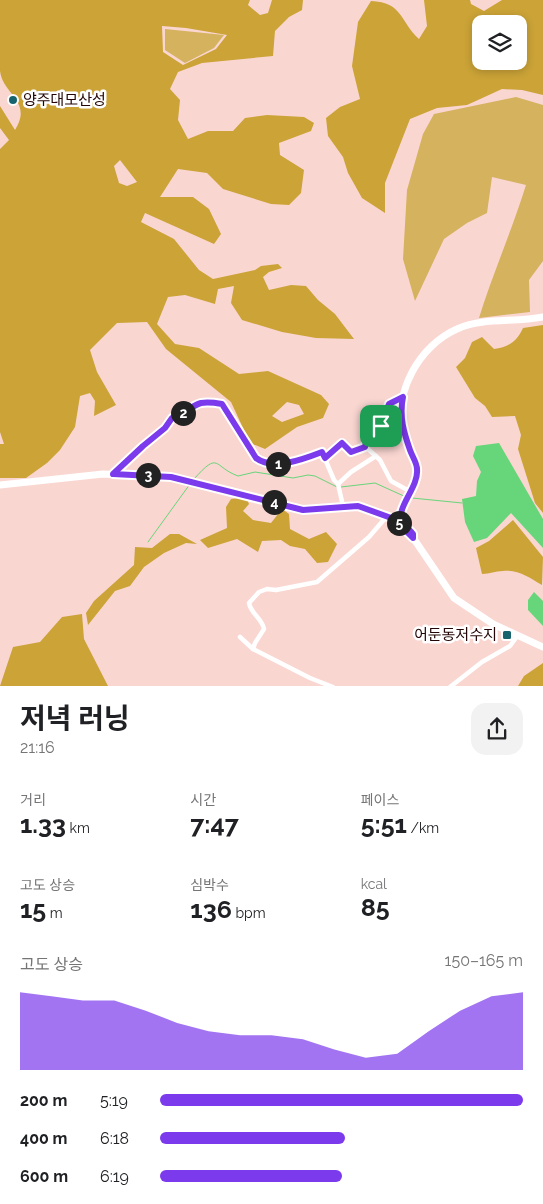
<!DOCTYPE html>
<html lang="ko">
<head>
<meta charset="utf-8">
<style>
  :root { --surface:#fff; --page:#f2f2f2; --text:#202124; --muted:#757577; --accent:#7c3aed }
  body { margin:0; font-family:Raleway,"Noto Sans KR",sans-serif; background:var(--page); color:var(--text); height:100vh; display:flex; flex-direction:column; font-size:19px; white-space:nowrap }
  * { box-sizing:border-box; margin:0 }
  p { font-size:16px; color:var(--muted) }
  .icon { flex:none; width:28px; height:28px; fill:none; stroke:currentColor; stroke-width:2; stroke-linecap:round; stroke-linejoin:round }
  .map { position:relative; height:686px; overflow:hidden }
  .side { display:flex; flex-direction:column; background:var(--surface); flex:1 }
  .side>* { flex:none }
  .buttons { position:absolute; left:472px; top:15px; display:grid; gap:10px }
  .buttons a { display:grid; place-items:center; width:55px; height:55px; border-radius:10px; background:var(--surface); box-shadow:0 2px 8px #0003; font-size:25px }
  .pin { position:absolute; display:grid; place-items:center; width:42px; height:42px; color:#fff; margin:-21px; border-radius:10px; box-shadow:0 2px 8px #0006 }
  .km { position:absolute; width:25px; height:25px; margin:-12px; border-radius:50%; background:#222; color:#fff; font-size:14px; line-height:25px; text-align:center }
  .round { display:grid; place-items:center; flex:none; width:52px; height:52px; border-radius:15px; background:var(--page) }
  .headline { display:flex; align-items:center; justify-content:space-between; height:85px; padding:0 20px }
  h1 { font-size:28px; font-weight:700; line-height:38px }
  .metrics { display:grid; grid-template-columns:repeat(3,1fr); gap:8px; height:85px; padding:5px 20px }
  .metrics div { display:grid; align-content:center }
  .metrics b { font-size:25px; font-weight:700 }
  .metrics small { font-size:14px; font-weight:400 }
  .metrics p { font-size:14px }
  .chart { height:140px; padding:10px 20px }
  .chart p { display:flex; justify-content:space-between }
  .chart svg { width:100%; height:90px; margin-top:5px; fill:var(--accent); opacity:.7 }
  ul { padding:0 20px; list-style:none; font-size:16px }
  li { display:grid; grid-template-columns:80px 60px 1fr; align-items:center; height:38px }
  li i { height:12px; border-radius:6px; background:var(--accent) }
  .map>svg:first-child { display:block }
  .green { fill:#d4b25e }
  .forest { fill:#cba337; fill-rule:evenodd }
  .water { fill:#67d57a }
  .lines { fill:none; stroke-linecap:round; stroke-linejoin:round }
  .stream { stroke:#67d57a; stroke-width:1 }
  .street { stroke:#fff; stroke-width:4.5 }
  .secondary { stroke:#fff; stroke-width:7 }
  .route-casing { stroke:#fff; stroke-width:10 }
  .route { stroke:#7c3aed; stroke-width:6 }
  .poi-dot { fill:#17646e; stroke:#fff; stroke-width:2 }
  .labels { text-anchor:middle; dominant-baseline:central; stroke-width:5; stroke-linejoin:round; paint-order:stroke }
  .poi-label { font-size:15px; fill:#220504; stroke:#fff; text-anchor:start }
</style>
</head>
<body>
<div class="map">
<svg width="543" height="687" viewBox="0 0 543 687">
  <rect width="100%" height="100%" fill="#fad6d1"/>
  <g class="green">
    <path d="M165,29L224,35L214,48L185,63L165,50Z"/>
    <path d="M516,97L543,105V261L529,280L530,312L479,318C493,273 512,230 526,185L492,177L487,213L467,223L444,239L415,301L403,259L407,190L423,134L434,114Z"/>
  </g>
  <g class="forest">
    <path d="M0,0H250L248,5L260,15L268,13L272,0H303L302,10L289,17L275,31L273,56L202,63L178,72L170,89L180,100L178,120L188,139L208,131H233L245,118L267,115L304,117L314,123L311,131L279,143L280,155L304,170L301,193L289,205L271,204L223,189L207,173L178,169L160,197H193L209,209L221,234L214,244L145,213L141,222L174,239L199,270L213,279L255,270L261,266L278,264L282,268L269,272L263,277L269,290L291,285L306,286L318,300L335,314L354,339L316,338L282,332L242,320L231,303L234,286L218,289L215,304L185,295L168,297L157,324L175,344L199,348L239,374L268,371L321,395L329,404L323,418L297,427L265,449L250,443L231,402L166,349L147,322L117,323L90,350L97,372L116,405L94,416L95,401L90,393L80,396L75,427L60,450L47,463L26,478H0V444H4L0,432V149L9,140L0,128V106L15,130C33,101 3,95 0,71C0,48 0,23 0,0ZM162,26L186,28L227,35L216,49L183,65L163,52ZM120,160L137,182L127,186L119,183L114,166ZM287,402L299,405L304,414L282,422L272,416Z"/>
    <path d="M424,0H470L471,4L484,11L502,0H543V95L522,90L502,89L467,105L437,108L410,119L385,183V213L362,198L348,173L343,157L328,136L326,118L340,107L360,99L352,66L358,22L371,1C403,2 400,22 419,39L427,26ZM481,24H519V61H481Z"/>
    <path d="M543,325V513L535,503L518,449L521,435L515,416L492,417L485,406L475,398L456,367L465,358L472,342L482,337L494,349C508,347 517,342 523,328Z"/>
    <path d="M246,497L249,504L243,511L253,520L271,523L282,509L289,514L290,529L309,539L326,532L337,544L328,562L317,563L305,549L290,546L281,540L262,541L258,552L237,539L208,548L200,540L227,528L226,507L231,499Z"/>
    <path d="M513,520L543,557L542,585C530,578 518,569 503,571C495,571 490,574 482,574L476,548L489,541Z"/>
    <path d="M170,534H179L197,544L186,543L164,553L144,567L130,586L115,591L88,625L86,613L94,601L134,565L135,547L152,548Z"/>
    <path d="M82,614L84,639L108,686H0L13,647L40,642L62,617Z"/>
    <path d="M543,663V686H518L524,676Z"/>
  </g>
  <g class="water">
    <path d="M499,443L543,519V548L511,513L487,538L474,542L465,522L462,499L476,496L477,481L481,472L473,456L476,446Z"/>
    <path d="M534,592L543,601V626L528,610V600Z"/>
  </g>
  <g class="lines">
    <g class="stream">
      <path d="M194,479C220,450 213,467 238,476L255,472L293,478L308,475L315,476L337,487"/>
      <path d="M341,487L375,483L406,497"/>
      <path d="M412,498L462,503"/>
      <path d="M148,542L190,484"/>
    </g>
    <g class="street">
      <path d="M365,447L367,442L381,426L389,404L403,397"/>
      <path d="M325,458L342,443L351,452L367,448L380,460L391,481L411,492"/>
      <path d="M113,475L143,446L165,428L172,418C183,416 190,406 201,403C208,402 216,403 222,404L247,447L261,462L279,464L322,452L334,480L338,484L343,506"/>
      <path d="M338,484L351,472L376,456"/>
      <path d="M240,637L253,649"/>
      <path d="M333,687L310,678L253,649L255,643L264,629C262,618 251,614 249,603L259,592L267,589L276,590L317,582L369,537L387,516"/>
      <path d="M450,687L482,662L510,646L518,635"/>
    </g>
    <g class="secondary">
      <path d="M0,485L103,474L171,477L303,509L359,506L387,516L400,525L416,542L454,598L493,624L543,647"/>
      <path d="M394,519C404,505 419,487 417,468C416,456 407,444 404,433C392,393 420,345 457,329C483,317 515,323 543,317"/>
    </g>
  </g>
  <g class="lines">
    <defs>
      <path id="route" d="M403,397C399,417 404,433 410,450C412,456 417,463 417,469C419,488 394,509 403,522C405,527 410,530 413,534V538L394,519L358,506L303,510L171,477L113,474L143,446L165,428L172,418C183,416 190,406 201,403C208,402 216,403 222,404L256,458C273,471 304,459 322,452L325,458L342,443L351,452L365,447L366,442L381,426L389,404Z"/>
    </defs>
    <use href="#route" class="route-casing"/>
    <use href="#route" class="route"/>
  </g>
  <g class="poi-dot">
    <circle cx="13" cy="100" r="5"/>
    <rect x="502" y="630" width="10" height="10" rx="2.5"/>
  </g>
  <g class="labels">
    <g class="poi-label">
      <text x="23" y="100">양주대모산성</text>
      <text x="497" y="635" text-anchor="end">어둔동저수지</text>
    </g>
  </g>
</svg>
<div class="buttons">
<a><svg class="icon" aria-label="layers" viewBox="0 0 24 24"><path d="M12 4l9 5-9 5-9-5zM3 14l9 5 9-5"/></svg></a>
</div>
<div class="pin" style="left:381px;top:426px;background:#1e9e55"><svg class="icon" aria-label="arrive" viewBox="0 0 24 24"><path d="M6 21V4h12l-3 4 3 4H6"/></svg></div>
<b class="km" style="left:278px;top:464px">1</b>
<b class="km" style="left:183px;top:413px">2</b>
<b class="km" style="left:148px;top:475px">3</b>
<b class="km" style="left:274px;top:502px">4</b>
<b class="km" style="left:399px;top:523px">5</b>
</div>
<section class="side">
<div class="headline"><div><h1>저녁 러닝</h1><p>21:16</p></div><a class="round"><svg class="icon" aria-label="share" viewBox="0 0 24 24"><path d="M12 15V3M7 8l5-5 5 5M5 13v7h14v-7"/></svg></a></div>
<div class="metrics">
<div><p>거리</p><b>1.33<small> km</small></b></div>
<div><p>시간</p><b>7:47</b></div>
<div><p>페이스</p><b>5:51<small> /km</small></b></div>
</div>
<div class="metrics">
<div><p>고도 상승</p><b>15<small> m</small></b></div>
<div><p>심박수</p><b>136<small> bpm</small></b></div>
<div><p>kcal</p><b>85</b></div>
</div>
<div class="chart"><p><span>고도 상승</span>150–165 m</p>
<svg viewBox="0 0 160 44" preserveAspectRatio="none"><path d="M0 44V6L10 8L20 10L30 10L40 15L50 21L60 25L70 27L80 27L90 29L100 34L110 38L120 36L130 25L140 15L150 8L160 6V44z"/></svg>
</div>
<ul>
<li><b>200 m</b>5:19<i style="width:100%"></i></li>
<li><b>400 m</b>6:18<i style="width:51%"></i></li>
<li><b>600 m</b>6:19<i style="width:50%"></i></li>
</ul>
</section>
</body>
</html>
